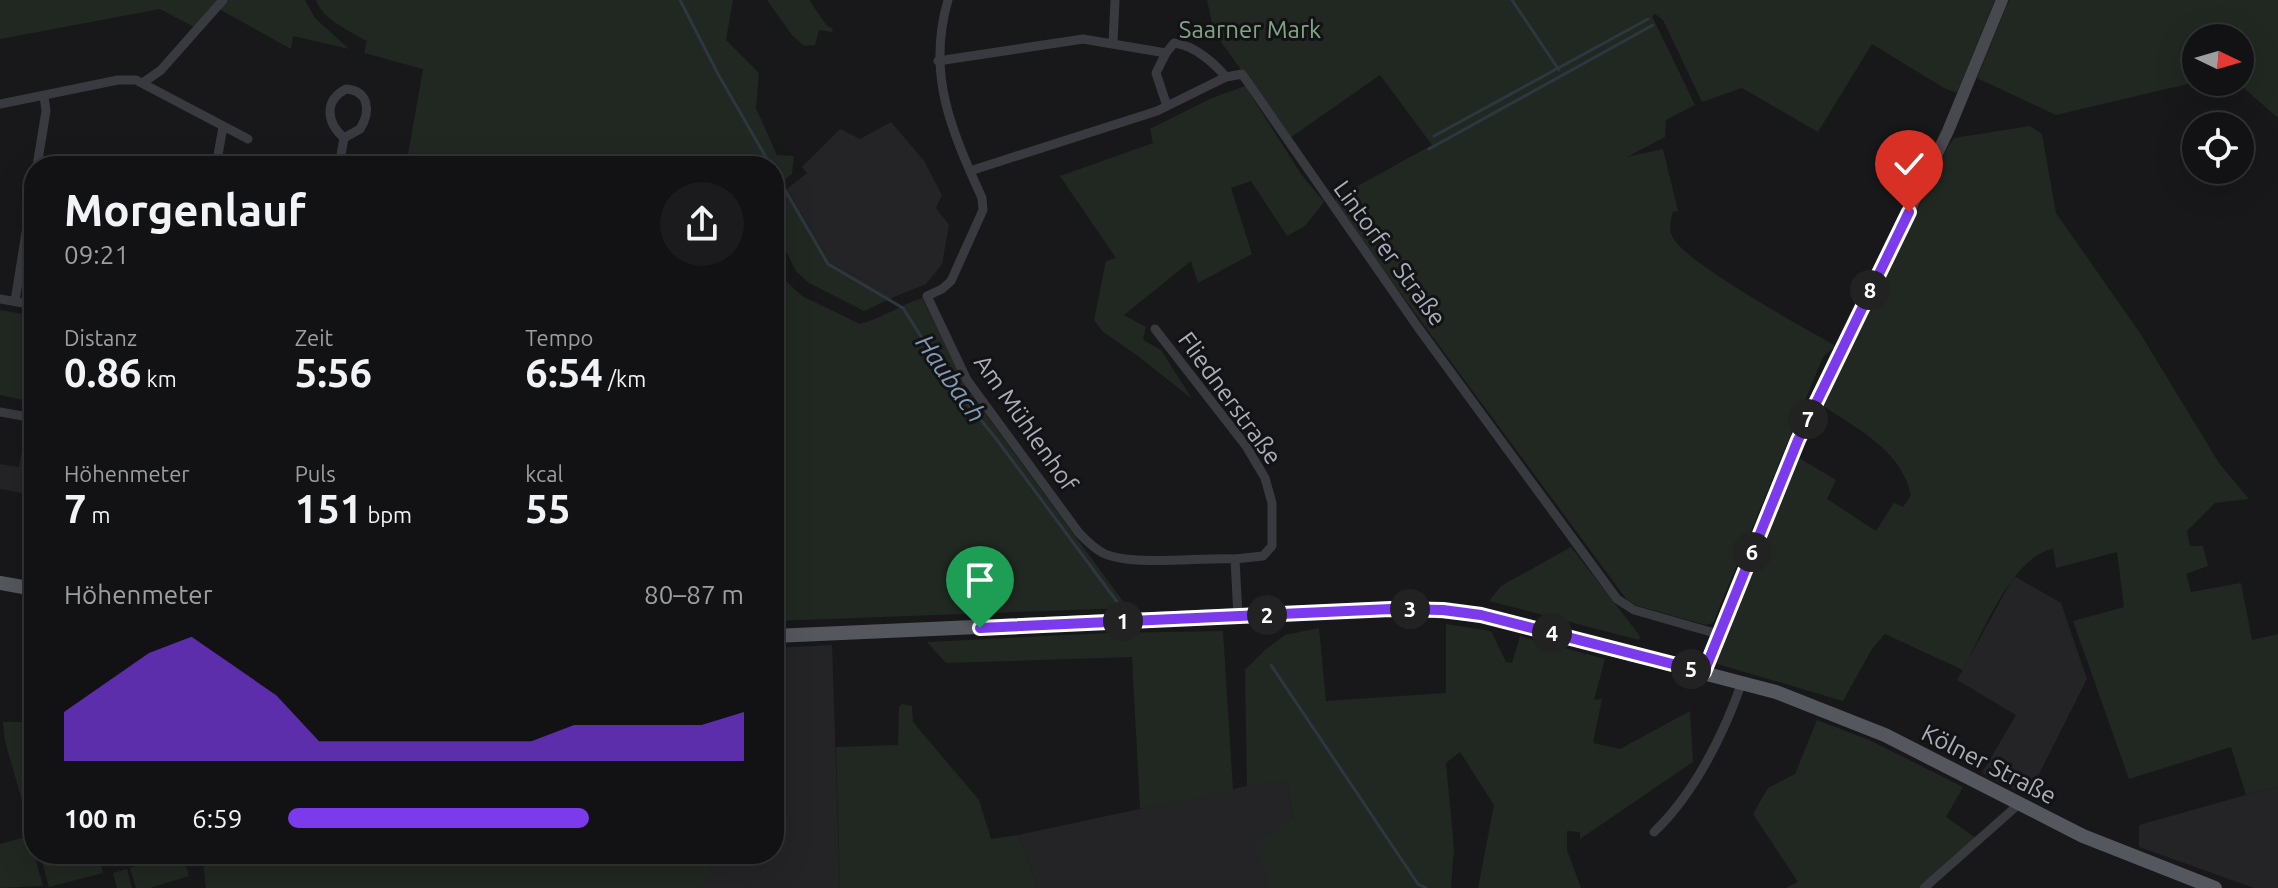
<!DOCTYPE html>
<html lang="de">
<head>
<meta charset="utf-8">
<style>
  :root { --surface:#121214; --page:#1b1b1d; --text:#f1f3f6; --muted:#9c9ea0; --line:#313234; --accent:#7c3aed }
  body { margin:0; font-family:Ubuntu,sans-serif; background:var(--page); color:var(--text); height:100vh; display:flex; flex-direction:column; font-size:30px; white-space:nowrap }
  * { box-sizing:border-box; margin:0 }
  p { font-size:26px; color:var(--muted) }
  .icon { flex:none; width:44px; height:44px; fill:none; stroke:currentColor; stroke-width:2; stroke-linecap:round; stroke-linejoin:round }
  .map { position:relative; flex:1; overflow:hidden }
  .details { position:absolute; left:24px; top:156px; width:760px; height:708px; display:flex; flex-direction:column; background:var(--surface); border-radius:32px; box-shadow:0 8px 32px #0002,0 0 0 2px var(--line) }
  .details>* { flex:none }
  .needle { width:52px; rotate:95deg }
  .fabs { position:absolute; left:2182px; top:24px; display:grid; gap:16px }
  .fabs a { display:grid; place-items:center; width:72px; height:72px; border-radius:50%; background:var(--surface); box-shadow:0 8px 32px #0002,0 0 0 2px var(--line); font-size:40px }
  .pin { position:absolute; display:grid; place-items:center; width:68px; height:68px; color:#fff; margin:-82px -34px; border-radius:50% 50% 50% 0; rotate:-45deg; box-shadow:0 0 8px #0007 }
  .pin .icon { rotate:45deg }
  .km { position:absolute; width:40px; height:40px; margin:-20px; border-radius:50%; background:#222; color:#fff; font-size:22px; line-height:40px; text-align:center }
  .round { display:grid; place-items:center; flex:none; width:84px; height:84px; border-radius:42px; background:var(--page) }
  .head { display:flex; align-items:center; justify-content:space-between; height:136px; padding:0 40px }
  h1 { font-size:44px; font-weight:600; line-height:60px }
  .metrics { display:grid; grid-template-columns:repeat(3,1fr); gap:12px; height:136px; padding:8px 40px }
  .metrics div { display:grid; align-content:center }
  .metrics b { font-size:40px; font-weight:600 }
  .metrics small { font-size:22px; font-weight:400 }
  .metrics p { font-size:22px }
  .chart { height:224px; padding:16px 40px }
  .chart p { display:flex; justify-content:space-between }
  .chart svg { width:100%; height:144px; margin-top:8px; fill:var(--accent); opacity:.7 }
  ul { padding:0 40px; list-style:none; font-size:26px }
  li { display:grid; grid-template-columns:128px 96px 1fr; align-items:center; height:60px }
  li i { height:20px; border-radius:10px; background:var(--accent) }
  .map>svg:first-child { display:block }
  .built { fill:#242427 }
  .green { fill:#202821 }
  .lines { fill:none; stroke-linecap:round; stroke-linejoin:round }
  .stream { stroke:#2e373f; stroke-width:3 }
  .street { stroke:#393a3f; stroke-width:9 }
  .secondary { stroke:#47494f; stroke-width:12 }
  .primary { stroke:#55575e; stroke-width:14 }
  .route-casing { stroke:#fff; stroke-width:16 }
  .route { stroke:#7c3aed; stroke-width:10 }
  .labels { text-anchor:middle; dominant-baseline:central; stroke-width:6; stroke-linejoin:round; paint-order:stroke }
  .park-label { font-size:24px; fill:#81a585; stroke:#131315 }
  .street-label { font-size:24px; fill:#aaafba; stroke:#131315 }
  .water-label { font-size:26px; font-style:italic; fill:#829bb5; stroke:#131315 }
</style>
</head>
<body>
<div class="map">
<svg width="2278" height="888" viewBox="0 0 2278 888">
  <rect width="100%" height="100%" fill="#18181a"/>
  <g class="built">
    <path d="M891,122L924,161L942,195L936,208L949,225L942,264L926,284L894,297L831,263L787,189L807,173L802,167L840,129L860,139Z"/>
    <path d="M27,424L34,425V495L0,489V464L19,467Z"/>
    <path d="M2014,576L2061,603L2087,679L2028,796L1982,773L2016,715L1957,680Z"/>
    <path d="M832,645L840,888H703L716,854H774V648Z"/>
    <path d="M1287,779L1293,819L1270,885L1266,888H1038L1018,835L1247,786Z"/>
    <path d="M2278,786V888H2254L2139,847V825Z"/>
  </g>
  <g class="green">
    <path d="M0,0H217L194,27L160,9L0,39Z"/>
    <path d="M227,0H305L315,18L349,49L293,36L291,49L219,9Z"/>
    <path d="M316,0H733L726,40L759,73L756,108L777,155L794,156L792,174L774,187V166H406L423,69L364,53L367,41C351,32 322,19 316,0Z"/>
    <path d="M767,0H809L827,26L833,29L832,32L819,30L815,45L804,46L792,35Z"/>
    <path d="M1207,0H1995L1957,93L1944,88L1872,44L1818,132L1742,88L1702,102L1663,20L1655,14L1652,16L1695,105L1666,120L1665,137L1627,157L1663,149L1678,211L1673,212C1671,220 1668,228 1672,236C1682,261 1806,329 1836,346L1823,357L1713,623L1706,625L1638,606L1627,600L1336,206V198L1432,145L1380,75L1290,138L1214,32Z"/>
    <path d="M2009,0H2278V118L2237,82H2240V38H2196V82L2056,115L1977,78Z"/>
    <path d="M1245,86L1301,174L1324,202L1305,226L1287,236L1251,181L1231,188L1252,254L1198,283L1191,261L1124,315L1146,327L1143,340L1161,350L1192,399L1138,356L1102,331L1094,320L1106,261L1116,258L1060,176L1153,143L1150,129L1212,98Z"/>
    <path d="M2030,126L2042,134L2056,213L2140,333L2219,463L2249,499L2215,503L2187,531L2190,546H2203L2208,566L2186,574L2191,592L2241,583L2252,640L2278,634V786L2246,795L2231,747L2129,779L2073,621L2124,607L2117,552L2056,568L2053,549C2012,556 1981,636 1963,670L1885,634L1872,649L1843,701L1714,663L1799,458L1836,480L1827,499L1876,531L1894,503L1903,507L1911,495C1901,450 1859,430 1823,406L1947,148L1954,138Z"/>
    <path d="M787,189L831,263L894,297L864,311L809,283L796,271L774,228V194Z"/>
    <path d="M774,257L786,281L802,296L860,324C882,318 900,305 922,298L968,390L1128,608L774,621Z"/>
    <path d="M0,310L34,316V365L28,401L0,395Z"/>
    <path d="M1571,547L1640,636L1639,640L1489,601L1501,586Z"/>
    <path d="M1446,624L1491,631L1506,662L1512,663L1520,636L1605,659L1594,700L1602,699L1593,743L1620,749L1690,711L1693,762L1580,839V832L1567,831V850L1581,888H1478L1494,805L1460,752L1446,763L1454,848L1451,888H1266L1270,884L1254,844L1293,819L1287,780L1247,786L1245,670L1265,650L1285,635L1319,628L1326,701L1446,693Z"/>
    <path d="M1223,631L1233,790L1140,809L1132,657L946,663L927,642L1109,633Z"/>
    <path d="M902,704L912,706L913,722L979,800L991,839L1018,835L1038,888H823L840,887L836,747L898,745L899,707Z"/>
    <path d="M1817,720L1869,740L1963,787L1946,817L1976,838L1930,888H1786L1798,882L1753,814L1768,788L1795,774Z"/>
    <path d="M3,722H34V821L28,822L5,741Z"/>
    <path d="M29,836L43,886L0,888V844Z"/>
    <path d="M40,854H98L103,873L49,887Z"/>
    <path d="M176,854H182L189,876L150,888H136L130,868Z"/>
    <path d="M199,854H674L713,864L703,888H206L203,862Z"/>
    <path d="M127,869L132,888H117L113,873Z"/>
  </g>
  <g class="lines">
    <g class="stream">
      <path d="M680,0L718,74L771,166"/>
      <path d="M1512,0L1559,70"/>
      <path d="M1434,136L1648,19"/>
      <path d="M1429,149L1653,25"/>
      <path d="M774,171L828,264L903,308L948,379L997,440L1118,603"/>
      <path d="M1271,665L1418,884L1426,888"/>
    </g>
    <g class="street">
      <path d="M948,0C926,75 952,131 982,198L983,210L951,281L942,289L927,296L967,380L1079,533C1086,540 1093,548 1103,553C1132,567 1200,557 1235,559L1238,617"/>
      <path d="M1113,43L1115,0"/>
      <path d="M1166,53L1156,73L1167,106"/>
      <path d="M938,61L1083,39L1166,53L1174,43C1194,45 1214,63 1226,77"/>
      <path d="M144,82L161,70L223,0"/>
      <path d="M346,89C369,90 371,112 360,129L344,138C327,123 323,101 346,89Z"/>
      <path d="M0,104L118,80H136L248,139"/>
      <path d="M37,166L46,111L44,96"/>
      <path d="M216,166L223,127"/>
      <path d="M339,166L344,138"/>
      <path d="M970,171L1157,111L1226,77L1242,74L1417,326L1617,599L1634,610L1718,634"/>
      <path d="M0,299L34,305"/>
      <path d="M15,301L34,183"/>
      <path d="M1155,329L1246,446L1265,478L1272,503V546L1263,556L1235,559"/>
      <path d="M0,412L34,418"/>
      <path d="M1654,832C1694,794 1724,734 1742,682"/>
      <path d="M1924,888L2019,804"/>
    </g>
    <path class="secondary" d="M1704,672L1798,440L1948,131L2002,0"/>
    <g class="primary">
      <path d="M0,583L34,589"/>
      <path d="M774,636L1402,608L1481,615L1776,692L1885,735L2083,836L2215,888"/>
    </g>
  </g>
  <g class="lines">
    <defs>
      <path id="route" d="M980,628L1391,609L1443,610L1481,615L1704,672L1798,440L1909,212"/>
    </defs>
    <use href="#route" class="route-casing"/>
    <use href="#route" class="route"/>
  </g>
  <g class="labels">
    <g class="park-label">
      <text x="1250" y="29">Saarner Mark</text>
    </g>
    <g class="street-label">
      <text transform="translate(1390 253) rotate(54)">Lintorfer Straße</text>
      <text transform="translate(1230 398) rotate(54)">Fliednerstraße</text>
      <text transform="translate(1026 423) rotate(55)">Am Mühlenhof</text>
      <text transform="translate(1989 764) rotate(27)">Kölner Straße</text>
    </g>
    <g class="water-label">
      <text transform="translate(951 378) rotate(55)">Haubach</text>
    </g>
  </g>
</svg>
<div class="fabs">
<a><svg class="needle" viewBox="-14 -14 28 28"><path d="M0-13l5 13h-10z" fill="#e53935"/><path d="M0 13l5-13h-10z" fill="#9c9ea0"/></svg></a>
<a><svg class="icon" aria-label="locate" viewBox="0 0 24 24"><circle cx="12" cy="12" r="6"/><path d="M12 2v4M12 18v4M2 12h4M18 12h4"/></svg></a>
</div>
<div class="pin" style="left:980px;top:628px;background:#1e9e55"><svg class="icon" aria-label="arrive" viewBox="0 0 24 24"><path d="M6 21V4h12l-3 4 3 4H6"/></svg></div>
<div class="pin" style="left:1909px;top:212px;background:#d93025"><svg class="icon" aria-label="check" viewBox="0 0 24 24"><path d="M5 12l5 5 9-10"/></svg></div>
<b class="km" style="left:1123px;top:621px">1</b>
<b class="km" style="left:1267px;top:615px">2</b>
<b class="km" style="left:1410px;top:609px">3</b>
<b class="km" style="left:1552px;top:633px">4</b>
<b class="km" style="left:1691px;top:669px">5</b>
<b class="km" style="left:1752px;top:552px">6</b>
<b class="km" style="left:1808px;top:419px">7</b>
<b class="km" style="left:1870px;top:290px">8</b>
<section class="details">
<div class="head"><div><h1>Morgenlauf</h1><p>09:21</p></div><a class="round"><svg class="icon" aria-label="share" viewBox="0 0 24 24"><path d="M12 15V3M7 8l5-5 5 5M5 13v7h14v-7"/></svg></a></div>
<div class="metrics">
<div><p>Distanz</p><b>0.86<small> km</small></b></div>
<div><p>Zeit</p><b>5:56</b></div>
<div><p>Tempo</p><b>6:54<small> /km</small></b></div>
</div>
<div class="metrics">
<div><p>Höhenmeter</p><b>7<small> m</small></b></div>
<div><p>Puls</p><b>151<small> bpm</small></b></div>
<div><p>kcal</p><b>55</b></div>
</div>
<div class="chart"><p><span>Höhenmeter</span>80–87 m</p>
<svg viewBox="0 0 160 44" preserveAspectRatio="none"><path d="M0 44V29L10 20L20 11L30 6L40 15L50 24L60 38L70 38L80 38L90 38L100 38L110 38L120 33L130 33L140 33L150 33L160 29V44z"/></svg>
</div>
<ul>
<li><b>100 m</b>6:59<i style="width:66%"></i></li>
</ul>
</section>
</div>
</body>
</html>
